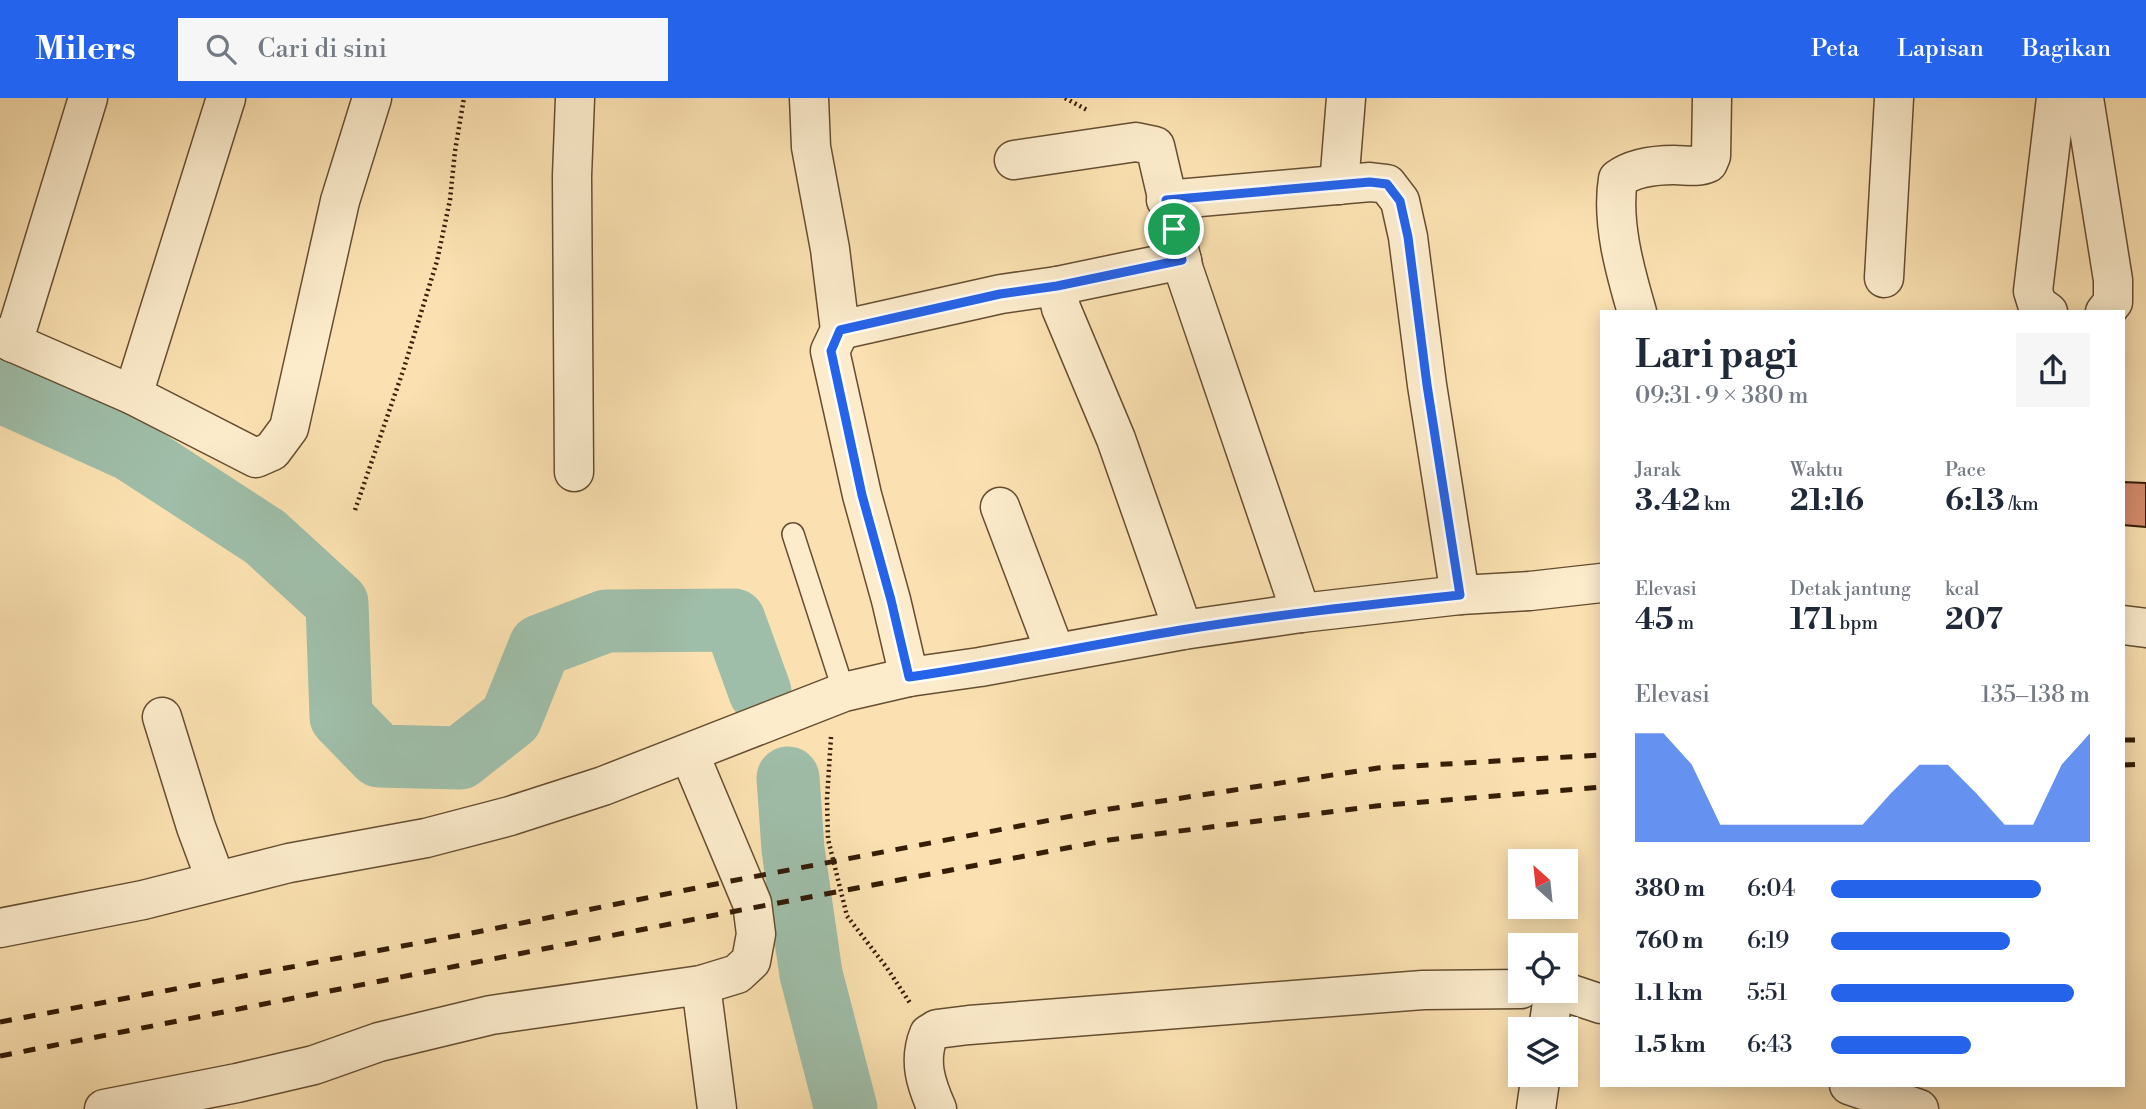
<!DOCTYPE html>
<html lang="id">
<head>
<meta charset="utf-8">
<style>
  :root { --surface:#fff; --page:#f6f6f7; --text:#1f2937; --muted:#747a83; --accent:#2563eb }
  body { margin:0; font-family:"Libre Bodoni",serif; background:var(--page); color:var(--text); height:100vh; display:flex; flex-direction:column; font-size:26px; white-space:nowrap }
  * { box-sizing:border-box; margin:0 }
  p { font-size:23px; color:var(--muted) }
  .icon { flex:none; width:38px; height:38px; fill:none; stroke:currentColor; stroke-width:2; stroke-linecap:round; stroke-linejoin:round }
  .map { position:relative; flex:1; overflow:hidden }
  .panel { position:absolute; left:1600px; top:212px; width:525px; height:777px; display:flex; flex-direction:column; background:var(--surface); border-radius:0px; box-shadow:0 4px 18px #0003 }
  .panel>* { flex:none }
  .needle { width:46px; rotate:333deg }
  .tools { position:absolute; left:1508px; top:751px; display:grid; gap:14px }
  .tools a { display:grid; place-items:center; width:70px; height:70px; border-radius:0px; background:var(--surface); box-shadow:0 4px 18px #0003; font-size:35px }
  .pin { position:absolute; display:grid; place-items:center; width:60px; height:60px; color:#fff; margin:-30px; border:4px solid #fff; border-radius:50%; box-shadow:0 2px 7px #0007 }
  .round { display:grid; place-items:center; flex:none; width:74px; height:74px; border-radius:0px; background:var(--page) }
  .overview { display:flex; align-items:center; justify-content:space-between; height:119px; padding:0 35px }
  h1 { font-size:38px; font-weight:700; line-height:52px }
  .metrics { display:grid; grid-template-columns:repeat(3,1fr); gap:10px; height:119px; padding:7px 35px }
  .metrics div { display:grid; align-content:center }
  .metrics b { font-size:30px; font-weight:700 }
  .metrics small { font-size:19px; font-weight:400 }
  .metrics p { font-size:19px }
  .chart { height:196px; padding:14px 35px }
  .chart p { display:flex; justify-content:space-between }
  .chart svg { width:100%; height:126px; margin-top:7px; fill:var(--accent); opacity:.7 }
  ul { padding:0 35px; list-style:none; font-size:23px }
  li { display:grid; grid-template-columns:112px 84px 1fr; align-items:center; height:52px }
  li i { height:18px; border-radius:9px; background:var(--accent) }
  header { display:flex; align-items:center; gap:42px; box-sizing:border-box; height:98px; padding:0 35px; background:var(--accent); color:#fff }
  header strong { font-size:33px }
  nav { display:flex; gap:38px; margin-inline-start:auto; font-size:24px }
  .search { width:490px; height:63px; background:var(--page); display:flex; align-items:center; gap:18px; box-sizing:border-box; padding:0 24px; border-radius:0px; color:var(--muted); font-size:26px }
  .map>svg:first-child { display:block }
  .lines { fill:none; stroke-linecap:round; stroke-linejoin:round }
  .river { stroke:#9fbea9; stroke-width:63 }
  .building { fill:#d68c6b; stroke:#351d07; stroke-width:2 }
  .lane-casing { stroke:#664e32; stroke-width:24 }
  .street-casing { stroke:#664e32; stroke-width:41 }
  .path { stroke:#351d07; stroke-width:4.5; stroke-dasharray:2 3.5; stroke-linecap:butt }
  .lane { stroke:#fceccc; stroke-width:21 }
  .street { stroke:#fceccc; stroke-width:38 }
  .rail { stroke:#351d07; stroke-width:5; stroke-dasharray:12 12; stroke-linecap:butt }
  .route-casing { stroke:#fff; stroke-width:14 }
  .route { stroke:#2563eb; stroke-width:9 }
</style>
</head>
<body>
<header>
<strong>Milers</strong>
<div class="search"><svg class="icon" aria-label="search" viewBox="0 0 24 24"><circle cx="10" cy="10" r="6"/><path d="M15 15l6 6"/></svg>Cari di sini</div>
<nav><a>Peta</a><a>Lapisan</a><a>Bagikan</a></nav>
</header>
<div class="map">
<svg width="2146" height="1011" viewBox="0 0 2146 1011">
  <rect width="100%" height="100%" fill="#fbe1b1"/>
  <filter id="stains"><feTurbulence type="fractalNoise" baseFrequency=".00286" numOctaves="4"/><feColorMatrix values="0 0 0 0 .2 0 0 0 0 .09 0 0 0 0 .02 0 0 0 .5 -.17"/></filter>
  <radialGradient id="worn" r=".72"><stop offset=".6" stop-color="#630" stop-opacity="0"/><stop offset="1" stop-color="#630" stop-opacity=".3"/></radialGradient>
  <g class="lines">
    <g class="river">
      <path d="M0,293L131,352L265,439L337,505L341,619L379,658L460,660L511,620L540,548L606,523L734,522L760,594"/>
      <path d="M788,680L793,751L811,876L846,1011"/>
    </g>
  </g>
  <path class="building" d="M2123,384L2146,385V429L2123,427Z"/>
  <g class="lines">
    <defs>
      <path id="lane" d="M793,436L844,594"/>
      <g id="street">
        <path d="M809,0L811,49L830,151L840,232L830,253L862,397L891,502L909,579"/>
        <path d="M2084,0L2113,182V204L2105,214"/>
        <path d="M1014,62L1136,44L1155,48L1184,172L1301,515"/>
        <path d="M1339,87L1346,0"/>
        <path d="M1166,102L1370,84L1387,86L1400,103L1408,139L1427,287L1460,497"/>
        <path d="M1884,180L1894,0"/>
        <path d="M1057,188L1182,162"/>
        <path d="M1637,214C1625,173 1611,124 1618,81C1634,69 1655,67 1674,67C1686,67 1697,70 1708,65L1711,58L1712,0"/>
        <path d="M2048,214L2037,206L2033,193L2056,0"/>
        <path d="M840,232L1001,196L1057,188L1061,210L1116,341L1183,532"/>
        <path d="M0,239L133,297L256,360L272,353L289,330L340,103L372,0"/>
        <path d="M13,245L88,0"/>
        <path d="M133,297L226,0"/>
        <path d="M574,374L572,78L575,0"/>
        <path d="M1000,409L1055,554"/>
        <path d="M2123,527L2146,530"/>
        <path d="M162,619L196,729L216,783"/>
        <path d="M0,830L143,802L289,765L426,740L510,718L603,688L844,594L909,579L980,569L1183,532L1301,515L1460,497L1530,493L1601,485"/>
        <path d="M701,887L717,1011"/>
        <path d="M1559,892L1601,906"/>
        <path d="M1548,931L1554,892"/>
        <path d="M1849,987L1919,1011"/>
        <path d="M104,1011L237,985L314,967L379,944L491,917L701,887L737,876L751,863L756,836L752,805L689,655"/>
        <path d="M937,1011C926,986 918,963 929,936L937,931L969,927L1423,892L1521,891"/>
        <path d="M1536,1011L1541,976"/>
      </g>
    </defs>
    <use href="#lane" class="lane-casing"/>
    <use href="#street" class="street-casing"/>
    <g class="path">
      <path d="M1065,0L1089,13"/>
      <path d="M355,412L404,270L437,163L450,102L455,53L464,0"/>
      <path d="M831,639L827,701L828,741L847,818L887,870L910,905"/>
    </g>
    <use href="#lane" class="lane"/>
    <use href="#street" class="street"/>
    <g class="rail">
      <path d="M2123,642H2146"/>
      <path d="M2123,667L2146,666"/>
      <path d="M0,924L482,833L731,783L1103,712L1378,670L1601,657"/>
      <path d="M0,958L736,813L1109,742L1376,708L1601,689"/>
    </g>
  </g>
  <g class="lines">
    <defs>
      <path id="route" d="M1370,84L1387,86L1400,103L1408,139L1427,287L1460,497C1366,507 1273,517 1181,532C1090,547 1000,566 909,579L891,502L862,397L831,253L840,232L1000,196L1057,188L1182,162L1166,102Z"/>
    </defs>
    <use href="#route" class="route-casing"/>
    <use href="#route" class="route"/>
  </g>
  <rect width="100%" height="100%" filter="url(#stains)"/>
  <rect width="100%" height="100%" fill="url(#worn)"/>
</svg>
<div class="tools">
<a><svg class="needle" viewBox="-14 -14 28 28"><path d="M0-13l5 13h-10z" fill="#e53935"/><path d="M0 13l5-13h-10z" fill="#747a83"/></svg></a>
<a><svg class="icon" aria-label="locate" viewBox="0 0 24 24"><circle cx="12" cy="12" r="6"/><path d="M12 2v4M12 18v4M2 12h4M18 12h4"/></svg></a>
<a><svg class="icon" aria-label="layers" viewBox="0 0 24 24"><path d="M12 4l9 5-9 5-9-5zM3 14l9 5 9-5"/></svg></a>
</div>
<div class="pin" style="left:1174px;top:131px;background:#1e9e55"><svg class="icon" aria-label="arrive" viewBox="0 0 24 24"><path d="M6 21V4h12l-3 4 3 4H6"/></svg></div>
<section class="panel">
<div class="overview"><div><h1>Lari pagi</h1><p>09:31 · 9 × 380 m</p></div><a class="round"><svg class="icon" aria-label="share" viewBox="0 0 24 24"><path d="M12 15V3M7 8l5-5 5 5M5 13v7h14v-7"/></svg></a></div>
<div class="metrics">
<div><p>Jarak</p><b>3.42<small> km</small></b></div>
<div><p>Waktu</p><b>21:16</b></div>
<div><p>Pace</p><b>6:13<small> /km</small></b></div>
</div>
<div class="metrics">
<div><p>Elevasi</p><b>45<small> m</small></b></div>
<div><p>Detak jantung</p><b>171<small> bpm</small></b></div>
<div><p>kcal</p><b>207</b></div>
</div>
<div class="chart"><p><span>Elevasi</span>135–138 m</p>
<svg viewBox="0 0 160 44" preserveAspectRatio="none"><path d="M0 44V6L10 6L20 17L30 38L40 38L50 38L60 38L70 38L80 38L90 27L100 17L110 17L120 27L130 38L140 38L150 17L160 6V44z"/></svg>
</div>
<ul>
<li><b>380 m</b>6:04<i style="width:81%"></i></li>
<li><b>760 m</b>6:19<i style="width:69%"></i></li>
<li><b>1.1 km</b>5:51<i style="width:94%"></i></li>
<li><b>1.5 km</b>6:43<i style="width:54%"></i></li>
</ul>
</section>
</div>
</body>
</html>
